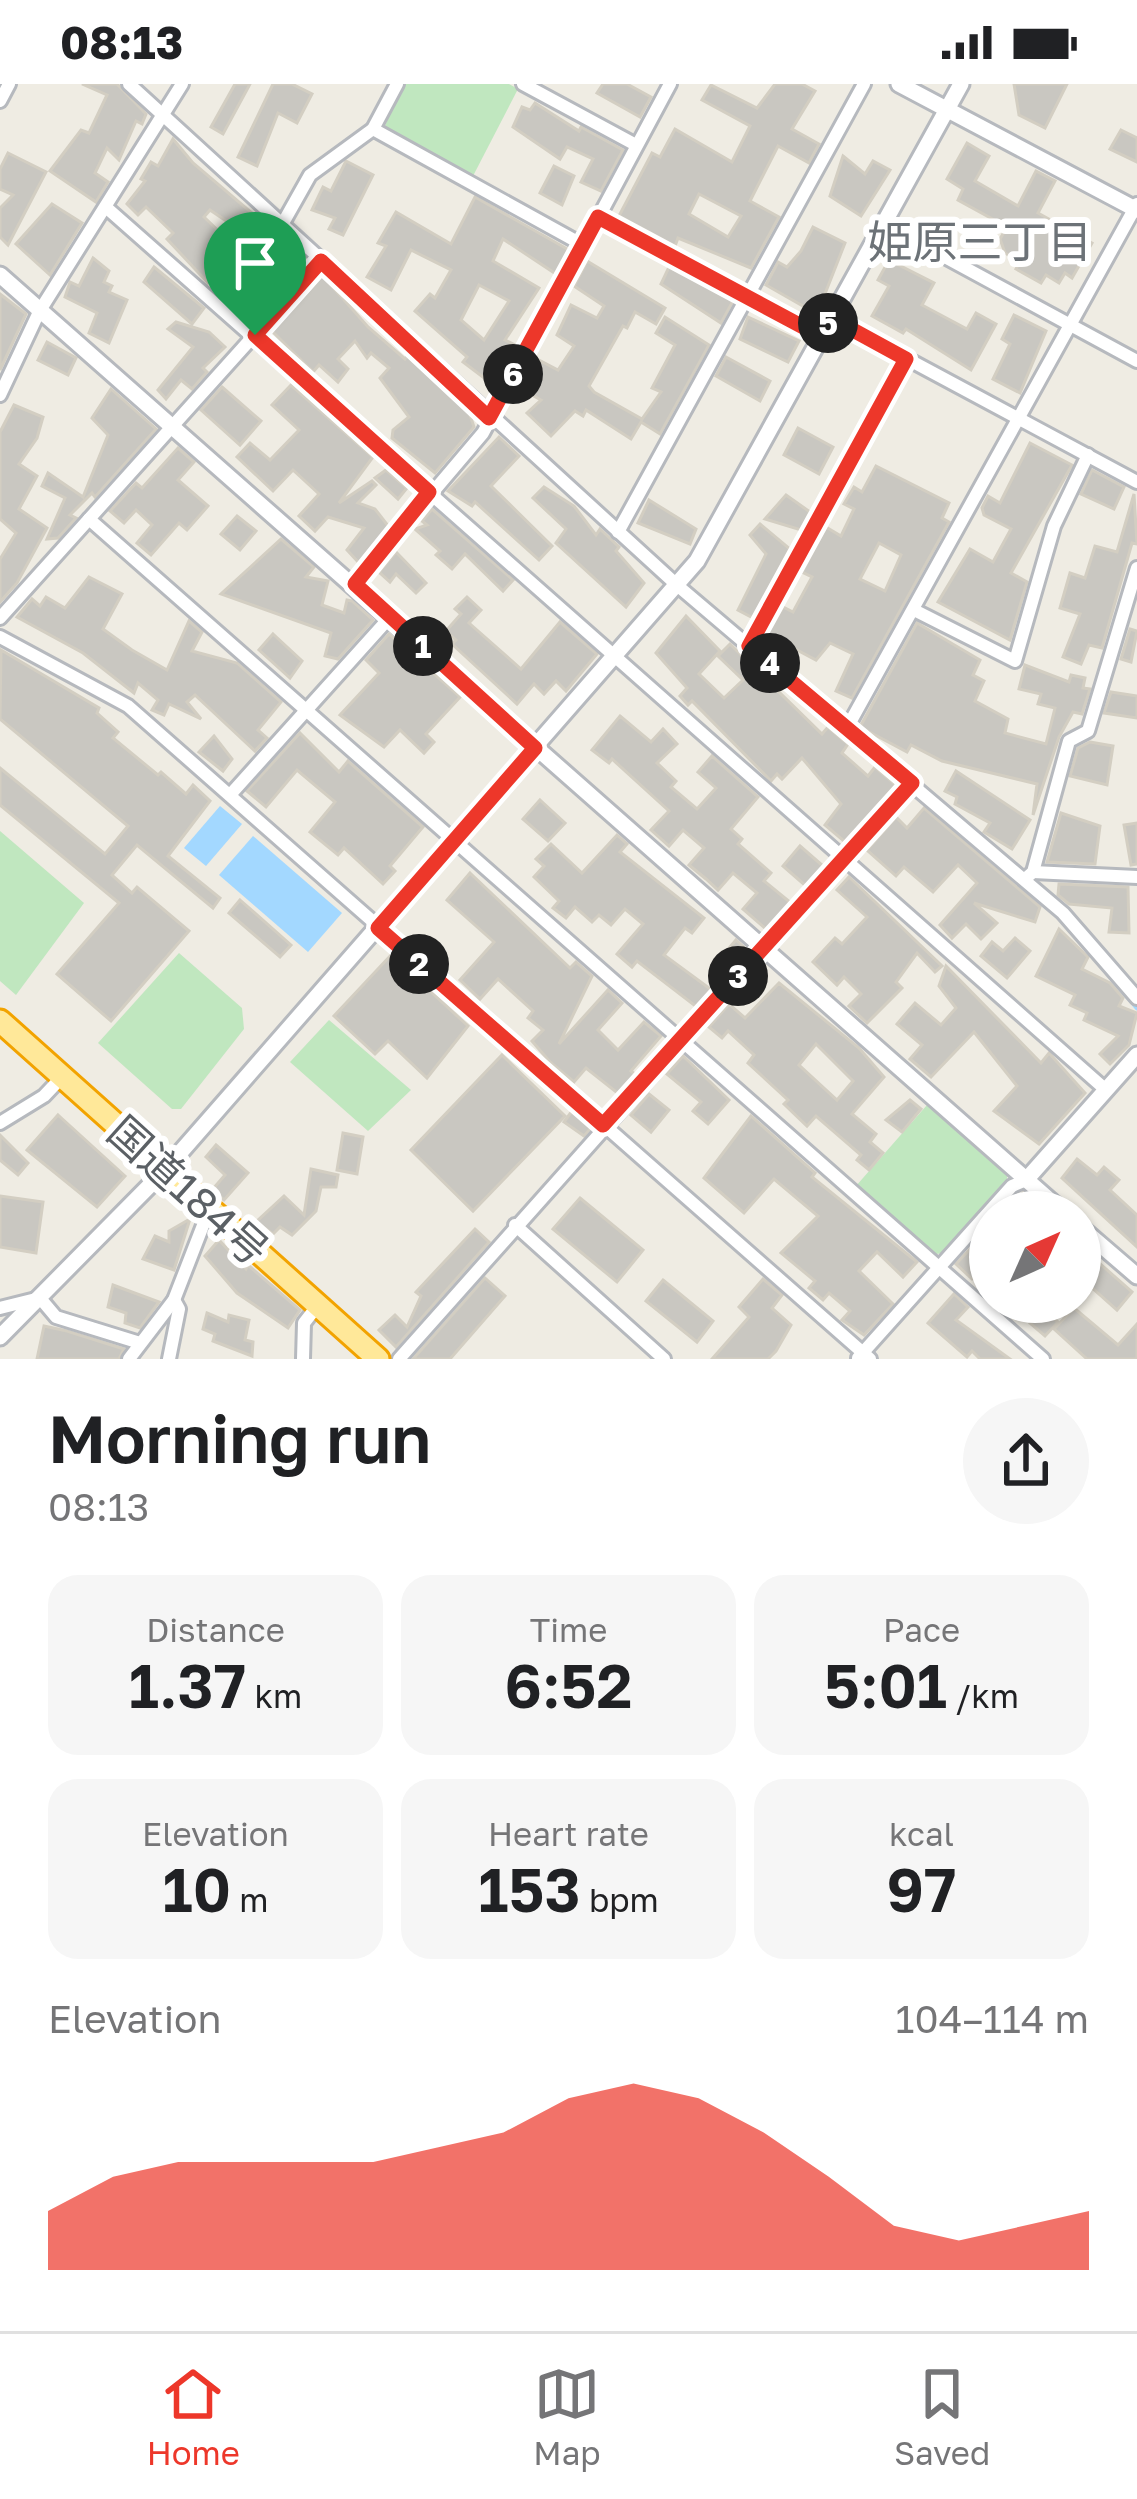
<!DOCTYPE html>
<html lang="en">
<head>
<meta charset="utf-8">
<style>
  :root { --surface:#fff; --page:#f6f6f6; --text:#202124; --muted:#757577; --line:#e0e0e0; --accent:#ed372a }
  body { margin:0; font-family:"Golos Text","Noto Sans JP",sans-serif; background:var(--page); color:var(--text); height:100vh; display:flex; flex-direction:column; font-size:45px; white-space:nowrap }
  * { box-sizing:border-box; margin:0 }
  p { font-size:39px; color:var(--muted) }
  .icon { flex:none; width:66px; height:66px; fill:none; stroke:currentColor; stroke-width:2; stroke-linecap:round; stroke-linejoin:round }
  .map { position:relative; height:1275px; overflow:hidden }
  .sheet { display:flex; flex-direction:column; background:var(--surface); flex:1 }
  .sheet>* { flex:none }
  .needle { width:78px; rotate:45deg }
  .buttons { position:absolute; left:969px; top:1107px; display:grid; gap:24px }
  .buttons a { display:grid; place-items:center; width:132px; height:132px; border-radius:50%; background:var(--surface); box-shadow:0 3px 9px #0004; font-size:60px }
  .pin { position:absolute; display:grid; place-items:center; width:102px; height:102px; color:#fff; margin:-123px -51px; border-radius:50% 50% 50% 0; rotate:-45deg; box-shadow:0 0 12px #0007 }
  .pin .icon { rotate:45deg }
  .km { position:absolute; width:60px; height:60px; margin:-30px; border-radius:50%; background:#222; color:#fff; font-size:33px; line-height:60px; text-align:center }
  .round { display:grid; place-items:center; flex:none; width:126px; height:126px; border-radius:63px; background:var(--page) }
  .overview { display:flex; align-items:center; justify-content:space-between; height:204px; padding:0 48px }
  h1 { font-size:66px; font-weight:600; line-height:90px }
  .stats { display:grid; grid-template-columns:repeat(3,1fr); gap:18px; height:204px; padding:12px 48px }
  .stats div { display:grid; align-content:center; border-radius:30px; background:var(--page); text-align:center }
  .stats b { font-size:60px; font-weight:600 }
  .stats small { font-size:33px; font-weight:400 }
  .stats p { font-size:33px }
  .chart { height:336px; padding:24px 48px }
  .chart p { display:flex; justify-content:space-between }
  .chart svg { width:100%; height:216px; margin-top:12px; fill:var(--accent); opacity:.7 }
  .status { display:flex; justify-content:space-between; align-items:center; height:84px; padding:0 60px; background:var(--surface); direction:ltr }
  .status svg { height:33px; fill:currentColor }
  .tab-bar { display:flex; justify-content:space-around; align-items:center; height:168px; border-top:3px solid var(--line); background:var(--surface); font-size:33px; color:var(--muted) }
  .tab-bar a { display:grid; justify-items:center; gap:6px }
  .tab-bar .selected { color:var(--accent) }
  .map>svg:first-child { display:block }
  .green { fill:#c0e7bf }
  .water { fill:#a3d8ff }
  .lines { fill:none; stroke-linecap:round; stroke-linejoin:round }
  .stream { stroke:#a3d8ff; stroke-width:4.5 }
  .building { fill:#c9c7c1; stroke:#d3cec2; stroke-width:3; fill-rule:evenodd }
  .minor-casing { stroke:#b6b9be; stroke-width:18 }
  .tertiary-casing { stroke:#b6b9be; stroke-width:21 }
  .trunk-casing { stroke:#f2a300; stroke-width:27 }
  .minor { stroke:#fff; stroke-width:12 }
  .tertiary { stroke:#fff; stroke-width:15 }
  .trunk { stroke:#ffe899; stroke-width:21 }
  .route-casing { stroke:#fff; stroke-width:24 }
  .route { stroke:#ed372a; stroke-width:15 }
  .labels { text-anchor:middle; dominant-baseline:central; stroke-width:12; stroke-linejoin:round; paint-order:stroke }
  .street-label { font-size:42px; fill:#5b6065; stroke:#fff }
  .neighbourhood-label { font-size:45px; fill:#6c7277; stroke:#fff }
</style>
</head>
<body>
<div class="status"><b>08:13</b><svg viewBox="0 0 49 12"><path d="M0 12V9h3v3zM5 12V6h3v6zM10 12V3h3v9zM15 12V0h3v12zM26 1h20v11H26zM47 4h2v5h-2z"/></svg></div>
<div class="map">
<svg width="1137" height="1275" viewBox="0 0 1137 1275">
  <rect width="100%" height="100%" fill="#efece3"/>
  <g class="green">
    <path d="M403,0H509L518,5L473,92L384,44Z"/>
    <path d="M0,747L84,819L16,911L0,897Z"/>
    <path d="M179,869L242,924L244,945L181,1025H172L98,959Z"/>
    <path d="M329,936L411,1006L368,1047L290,978Z"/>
    <path d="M927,1021L1007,1092V1099L945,1169L936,1170L856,1102Z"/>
  </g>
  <g class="water">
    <path d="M220,722L242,740L206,782L184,764Z"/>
    <path d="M253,752L342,829L308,868L219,791Z"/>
  </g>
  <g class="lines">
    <g class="stream">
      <path d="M369,227L622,459"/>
      <path d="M1110,892L1137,924"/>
    </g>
  </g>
  <g class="building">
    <path d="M82,0H117L146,30L142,40L136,37L119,76L107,64L95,89L108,98L96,118L50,87L81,46L89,49L107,11Z"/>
    <path d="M235,0H250L223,50L211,43Z"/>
    <path d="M273,0H292L312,10L297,39L278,29L257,82L238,73Z"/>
    <path d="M603,0H627L651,13L640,33L597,9Z"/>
    <path d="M775,0H802L815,7L792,45L819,60L809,79L778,62L750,117L779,133L751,184L678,154L675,162L619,132L652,69L660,73L675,45L732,78L750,42L702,16L711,1L757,24ZM699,110L741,132L728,153L689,130Z"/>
    <path d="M1014,0H1067L1045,44L1019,31Z"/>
    <path d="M535,19L579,47L581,43L623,66L601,107L581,98L593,75L567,63L560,75L513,43L522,23L530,26Z"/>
    <path d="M1121,46L1137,54V78L1110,65Z"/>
    <path d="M173,55L193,79L285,157L278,172L210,126L204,133L260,187L246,202L226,184L208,199L167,155L173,149L146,123L138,131L127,120L145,97L141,95L151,78L158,82Z"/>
    <path d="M967,59L989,72L975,97L1018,122L1036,87L1055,97L1038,129L1092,159L1072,194L1065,189L1059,199L1046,191L1041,199L1016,185L1020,178L1005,169L1000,155L1007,143L958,116L963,105L947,95Z"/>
    <path d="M8,69L46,88L8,161L0,153V124L13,111L0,105V85Z"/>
    <path d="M843,72L865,90L873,77L890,86L861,132L830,112Z"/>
    <path d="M346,77L373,91L343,151L329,145L335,134L312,126L323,103L331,107Z"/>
    <path d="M554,82L574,92L562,121L540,109Z"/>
    <path d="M475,113L569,166L556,190L503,155L493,177L539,204L505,256L517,262L496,303L463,278L467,273L415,227L430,210L435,214L451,186L411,166L391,206L367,193L386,162L378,159L396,128L451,160ZM479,201L509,217L484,256L461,236Z"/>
    <path d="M52,120L82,139L50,191L16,160Z"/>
    <path d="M813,143L845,159L817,230L766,201L778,178L787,183L801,167Z"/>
    <path d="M93,174L109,187L104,198L112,202L109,208L127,216L109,259L89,249L97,229L65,213L70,198L79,202Z"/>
    <path d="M889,176L934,199L922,221L967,245L976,229L996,240L971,286L906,245L903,249L872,232L889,202L878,196Z"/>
    <path d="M587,177L665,224L656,240L635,228L627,244L623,242L589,302L594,308L642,335L661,308L652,304L675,261L656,249L665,233L709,261L660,350L641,338L631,355L586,326L583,332L575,327L551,352L527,329L541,316L519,304L535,274L558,286L574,262L557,251L571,221L597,234L604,222L574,202Z"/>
    <path d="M154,183L204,224L192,240L144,198Z"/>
    <path d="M669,183L733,217L721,239L661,200Z"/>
    <path d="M322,191L368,243L405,275L409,270L469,328L474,343L435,389L392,354L393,346L409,333L380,294L389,284L371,269L367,274L355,257L338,275L348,285L338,298L319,281L313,288L272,247Z"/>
    <path d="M245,207L256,218L244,231L232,220Z"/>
    <path d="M0,210L26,230L0,286Z"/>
    <path d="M1014,231L1046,247L1020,309L993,295L1010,260L1002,255Z"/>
    <path d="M748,233L799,257L788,278L740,255Z"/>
    <path d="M176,238L209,248L225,263L203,284L207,288L192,305L181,296L166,315L158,306L193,263L168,245Z"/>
    <path d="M47,258L76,274L68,291L38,276Z"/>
    <path d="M726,273L770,297L760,317L716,292Z"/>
    <path d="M291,301L373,373L339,419L372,397L376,401L358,419L375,425L389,443L359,479L347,466L364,444L328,433L315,447L299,432L319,410L293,386L273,407L237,373L250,359L270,376L299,346L272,321Z"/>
    <path d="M222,303L261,337L240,361L201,326Z"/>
    <path d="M111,305L156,345L95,413L92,409L70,431L76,434L58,454L47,455L65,414L42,402L48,389L83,413L108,351L92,334Z"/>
    <path d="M14,321L43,333L37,354L19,380L37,392L19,425L47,444L17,499L0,518V475L16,449L0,435V348Z"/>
    <path d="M798,344L833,363L819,390L784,371Z"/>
    <path d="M499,353L519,372L491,402L552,462L539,476L475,418L472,422L448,407Z"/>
    <path d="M1030,359L1072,381L1011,489L1027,498L1010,556L938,518L970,465L993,478L1011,445L984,431L982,424L988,412L1000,419Z"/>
    <path d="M178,364L194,378L178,396L208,422L187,446L179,439L151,471L137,459L152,441L136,426L124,439L110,427L136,399L142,404Z"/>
    <path d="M876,382L949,419L942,434L949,438L852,614L836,607L853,570L830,559L816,576L767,550L783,523L793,528L812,493L802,488L826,443L841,452L854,425L844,420L854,403L862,408ZM879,459L901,471L885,507L860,495Z"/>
    <path d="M386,386L407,404L398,415L375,394Z"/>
    <path d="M1092,386L1124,403L1114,425L1081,410Z"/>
    <path d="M544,403L574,422L596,451L600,445L619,463L616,467L644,499L626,523L556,459L566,445L533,414Z"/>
    <path d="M1134,410L1137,460L1132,459L1102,564L1089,561L1081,580L1063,573L1080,530L1060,524L1070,489L1085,494L1095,462L1117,468Z"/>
    <path d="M786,411L810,428L801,446L765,435Z"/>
    <path d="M649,416L696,445L690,460L638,439Z"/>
    <path d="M432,425L513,496L503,507L465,470L452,485L436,471L440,467L415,445L427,441L422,437Z"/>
    <path d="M237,432L256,447L240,466L221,450Z"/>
    <path d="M760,440L790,465L753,534L738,526L766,470L750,451Z"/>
    <path d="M281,455L314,483L306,493L328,497L322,521L344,529L347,516L352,517L373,536L338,575L325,572L331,549L221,510Z"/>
    <path d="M396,468L426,499L416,509L396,490L390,498L379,488Z"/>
    <path d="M89,493L122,510L103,545L132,566L167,586L189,537L202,548L192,567L237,579L281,618L258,646L267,654L255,667L195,611L187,618L201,635L169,620L164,631L152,626L158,616L138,599L134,609L83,569L17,533L32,515L40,522L46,513L65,524Z"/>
    <path d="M467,513L481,526L469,539L521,585L560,538L597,570L566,607L556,597L544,610L534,600L517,620L452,560L456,556L446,547L461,530L455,525Z"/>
    <path d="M686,532L720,567L699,590L724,614L743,596L718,572L730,560L822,650L828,643L848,660L842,669L868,692L875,683L896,701L845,758L825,741L841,720L802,674L782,695L777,690L771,697L692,617L688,621L680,612L687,604L656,569Z"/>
    <path d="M917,539L980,576L973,591L984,597L975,617L1008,635L1005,649L1046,660L1055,624L1038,620L1041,610L1019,605L1025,581L1069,598L1071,591L1085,594L1083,604L1090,605L1082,630L1073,628L1059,653L1033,731L1037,700L942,677L911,661L907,668L860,643Z"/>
    <path d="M1130,545L1137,547L1131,578L1121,575Z"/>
    <path d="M273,550L302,577L290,594L259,566Z"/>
    <path d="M389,550L460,613L426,650L434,658L424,669L400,646L384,663L340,631L379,589L366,576Z"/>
    <path d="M1,566L99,624L97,629L118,648L113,654L158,691L161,688L186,710L193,701L210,717L168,772L220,814L213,824L137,761L112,791L132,809L137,803L189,847L111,937L57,890L119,819L0,721V684L105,770L128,742L0,635Z"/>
    <path d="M1111,608L1137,612V634L1104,629Z"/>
    <path d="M620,632L651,658L663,645L677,660L657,679L676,697L671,703L697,725L716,704L698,688L712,672L758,713L731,745L742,755L738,760L771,789L764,797L791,819L767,846L743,825L757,809L733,789L718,806L706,795L689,781L704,764L683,746L669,762L651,746L669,727L612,675L609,679L592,666Z"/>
    <path d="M300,649L339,688L348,677L423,743L390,782L395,787L383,800L344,764L338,771L310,748L335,718L297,686L266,723L247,707Z"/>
    <path d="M214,652L232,675L223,687L199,668Z"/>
    <path d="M1090,658L1113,662L1107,701L1070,692L1078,664Z"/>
    <path d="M956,687L1030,736L1012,765L984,748L990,739L955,720L957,713L945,707Z"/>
    <path d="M540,716L565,739L548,757L523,735Z"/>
    <path d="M924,724L1040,823L1035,838L974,819L997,839L981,855L966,840L952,854L940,841L977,799L958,781L933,808L904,783L896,792L867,766L896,733L907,744Z"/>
    <path d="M1061,729L1100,742L1095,780L1047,778Z"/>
    <path d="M1137,739V780L1131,781L1124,741Z"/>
    <path d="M617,751L627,760L620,768L704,834L692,849L685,844L664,871L713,907L698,924L637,877L632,883L617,870L643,840L625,825L611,841L599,831L592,838L575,823L566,834L553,824L559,817L534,793L544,782L536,775L551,760L582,789Z"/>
    <path d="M800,762L823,782L806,802L783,782Z"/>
    <path d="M470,789L570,884L576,878L592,892L559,960L608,906L622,919L598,946L618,966L644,938L661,952L631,987L637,992L620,1011L586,984L574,998L550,978L532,957L543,946L528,934L533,927L498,895L480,915L460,896L494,858L447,816Z"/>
    <path d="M849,793L942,882L935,888L917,869L896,898L902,904L867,939L849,922L861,910L844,893L837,901L813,878L835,854L842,860L867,833L837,806Z"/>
    <path d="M1059,800L1128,803L1129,849L1109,848L1112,824L1069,820L1058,811Z"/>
    <path d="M240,816L291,861L280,873L229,829Z"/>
    <path d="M1059,845L1088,873L1082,885L1110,899L1123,914L1119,922L1137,929L1129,961L1110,980L1100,970L1118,952L1084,936L1087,929L1070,921L1075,911L1036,892Z"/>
    <path d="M1015,854L1030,867L1007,894L981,872L992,858L1003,867Z"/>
    <path d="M736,856L748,867L730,888L718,877Z"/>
    <path d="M391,871L468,942L427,994L388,957L375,970L334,932Z"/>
    <path d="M946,882L1041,979L1049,969L1085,1009L1039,1060L994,1027L1017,1002L974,948L931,993L910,975L922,961L897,940L915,919L941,941L956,924L939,902Z"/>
    <path d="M779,899L859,964L884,993L852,1030L876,1050L870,1058L883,1069L869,1086L857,1076L861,1071L816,1032L807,1042L784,1020L788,1016L748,979L754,971L728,947L722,954L709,943L729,920L745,934ZM816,960L853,997L837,1016L799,981Z"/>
    <path d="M502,971L565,1032L473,1127L411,1066Z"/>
    <path d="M683,972L729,1016L708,1040L693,1027L701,1018L667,990Z"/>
    <path d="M649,1010L669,1026L651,1048L631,1031Z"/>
    <path d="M910,1016L921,1025L902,1048L886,1036Z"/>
    <path d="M572,1027L591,1044L584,1052L564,1038Z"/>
    <path d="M58,1031L125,1092L97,1123L27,1066Z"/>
    <path d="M751,1032L815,1089L812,1093L917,1178L903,1193L877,1168L859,1187L893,1220L864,1251L842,1236L850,1227L829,1209L823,1216L809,1204L815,1197L781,1169L818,1132L774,1095L744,1129L704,1094Z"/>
    <path d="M343,1049L363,1053L357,1090L337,1086Z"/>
    <path d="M0,1051L28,1079L18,1091L0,1076Z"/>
    <path d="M216,1061L248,1089L224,1116L212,1106L225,1091L206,1073Z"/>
    <path d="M1077,1075L1097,1091L1104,1083L1119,1096L1110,1106L1137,1131V1163L1062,1094Z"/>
    <path d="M311,1085L338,1091L336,1103H321L316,1127L292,1151L280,1143L273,1150L256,1138L284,1112L304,1131Z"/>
    <path d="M1023,1109L1045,1128H1003Z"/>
    <path d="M0,1112L43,1118L36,1169L0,1163Z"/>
    <path d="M580,1114L643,1166L617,1198L553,1145Z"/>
    <path d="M190,1135L174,1186L143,1175L155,1152L169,1158V1147Z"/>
    <path d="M990,1144V1198L978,1189L972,1195L956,1180Z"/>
    <path d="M475,1145L489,1158L396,1263L379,1246L395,1231L407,1243L421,1212L416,1208Z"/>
    <path d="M219,1156L246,1185L248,1181L300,1226L288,1244L237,1209L205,1172Z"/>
    <path d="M1080,1162L1132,1208L1117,1226L1080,1193Z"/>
    <path d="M485,1194L505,1212L450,1275H413Z"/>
    <path d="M763,1195L782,1211L772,1224L791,1241L776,1267L768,1275H712L749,1233L739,1223Z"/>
    <path d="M663,1196L713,1237L697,1258L646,1217Z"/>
    <path d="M113,1201L159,1218L140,1244L125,1239L126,1229L108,1223Z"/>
    <path d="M954,1210L968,1223L956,1236L1010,1275H980L972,1267L967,1273L928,1239Z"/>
    <path d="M1074,1224L1118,1261L1137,1240V1275H1087L1054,1245Z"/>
    <path d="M1042,1225L1058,1238L1045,1252L1030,1239Z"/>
    <path d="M207,1229L228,1238L229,1231L249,1236L245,1256L253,1258L252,1272L213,1257L215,1250L203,1245Z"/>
    <path d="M44,1242L67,1247L124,1265L119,1275H37Z"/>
  </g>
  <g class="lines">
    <defs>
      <g id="minor">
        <path d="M129,0L678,502L1063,829L1137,914"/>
        <path d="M523,0L636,61"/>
        <path d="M0,17L9,0"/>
        <path d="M373,45L583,161"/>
        <path d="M108,125L1106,1006"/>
        <path d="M598,133L821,252"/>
        <path d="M283,139L310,91L373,45L397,0"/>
        <path d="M884,140L1137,277"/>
        <path d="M831,234L1137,398"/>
        <path d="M0,311L39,228L182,0"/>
        <path d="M89,435L1043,1275"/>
        <path d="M618,448L864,0"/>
        <path d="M355,500L483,349L670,0"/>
        <path d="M914,526L1015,577L1054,442L1088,371"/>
        <path d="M0,534L321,177"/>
        <path d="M0,553L128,622L870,1275"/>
        <path d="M749,562L906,275"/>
        <path d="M847,644L1137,120"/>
        <path d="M230,711L391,532"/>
        <path d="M1033,788L1137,793"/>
        <path d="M1025,795L1033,788L1069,657L1088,647L1137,484"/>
        <path d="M0,1039L44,1012L62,993"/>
        <path d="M515,1141L664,1275"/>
        <path d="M0,1224L40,1214L56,1233L140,1259"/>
        <path d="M858,1274L1012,1102L1026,1096"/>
        <path d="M129,1275L174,1216L209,1126"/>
        <path d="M169,1275L179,1225L174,1216"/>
        <path d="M303,1275L304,1239L318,1221"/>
        <path d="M399,1275L912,699"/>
      </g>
      <g id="tertiary">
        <path d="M899,0L1137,126"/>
        <path d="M0,191L1063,1128"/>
        <path d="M1026,1096L1137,971"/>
        <path d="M1080,1143L1137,1192"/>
        <path d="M0,1253L165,1086L697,477L961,0"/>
      </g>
      <path id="trunk" d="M0,937L378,1275"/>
    </defs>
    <use href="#minor" class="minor-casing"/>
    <use href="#tertiary" class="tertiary-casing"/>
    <use href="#trunk" class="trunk-casing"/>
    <use href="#minor" class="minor"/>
    <use href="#tertiary" class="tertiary"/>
    <use href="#trunk" class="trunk"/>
  </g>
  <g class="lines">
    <defs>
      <path id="route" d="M598,133L820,252L831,234L906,275L749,562L912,699L603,1041L378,844L535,664L355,500L429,408L255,251L321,177L489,334Z"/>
    </defs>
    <use href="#route" class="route-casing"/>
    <use href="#route" class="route"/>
  </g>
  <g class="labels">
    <g class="street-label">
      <text transform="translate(189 1106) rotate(42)">国道184号</text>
    </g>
    <g class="neighbourhood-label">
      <text x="980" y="157">姫原三丁目</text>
    </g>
  </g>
</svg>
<div class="buttons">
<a><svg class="needle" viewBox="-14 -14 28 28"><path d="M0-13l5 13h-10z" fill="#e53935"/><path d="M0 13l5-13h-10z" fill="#757577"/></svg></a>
</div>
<div class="pin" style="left:255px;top:251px;background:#1e9e55"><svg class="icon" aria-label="arrive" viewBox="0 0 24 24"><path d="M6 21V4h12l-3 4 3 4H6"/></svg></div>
<b class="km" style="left:423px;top:562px">1</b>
<b class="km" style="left:419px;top:880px">2</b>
<b class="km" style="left:738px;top:892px">3</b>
<b class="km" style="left:770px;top:579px">4</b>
<b class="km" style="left:828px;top:239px">5</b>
<b class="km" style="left:513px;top:290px">6</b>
</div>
<section class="sheet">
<div class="overview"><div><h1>Morning run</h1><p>08:13</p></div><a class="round"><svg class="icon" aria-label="share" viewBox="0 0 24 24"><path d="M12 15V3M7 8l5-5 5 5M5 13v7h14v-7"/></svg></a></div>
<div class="stats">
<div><p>Distance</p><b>1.37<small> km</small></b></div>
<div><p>Time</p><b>6:52</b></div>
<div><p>Pace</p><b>5:01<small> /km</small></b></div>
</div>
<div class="stats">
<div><p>Elevation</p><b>10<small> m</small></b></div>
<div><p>Heart rate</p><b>153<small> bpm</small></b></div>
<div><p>kcal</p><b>97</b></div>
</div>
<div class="chart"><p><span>Elevation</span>104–114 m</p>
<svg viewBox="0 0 160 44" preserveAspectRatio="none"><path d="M0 44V32L10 25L20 22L30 22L40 22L50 22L60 19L70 16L80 9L90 6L100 9L110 16L120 25L130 35L140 38L150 35L160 32V44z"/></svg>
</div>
</section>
<nav class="tab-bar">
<a class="selected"><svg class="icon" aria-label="home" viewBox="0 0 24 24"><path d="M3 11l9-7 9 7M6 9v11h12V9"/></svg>Home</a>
<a><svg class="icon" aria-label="map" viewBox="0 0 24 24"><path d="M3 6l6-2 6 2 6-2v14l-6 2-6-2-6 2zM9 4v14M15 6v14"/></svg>Map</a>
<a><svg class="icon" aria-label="saved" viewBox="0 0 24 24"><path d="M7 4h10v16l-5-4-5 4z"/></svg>Saved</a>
</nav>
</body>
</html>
